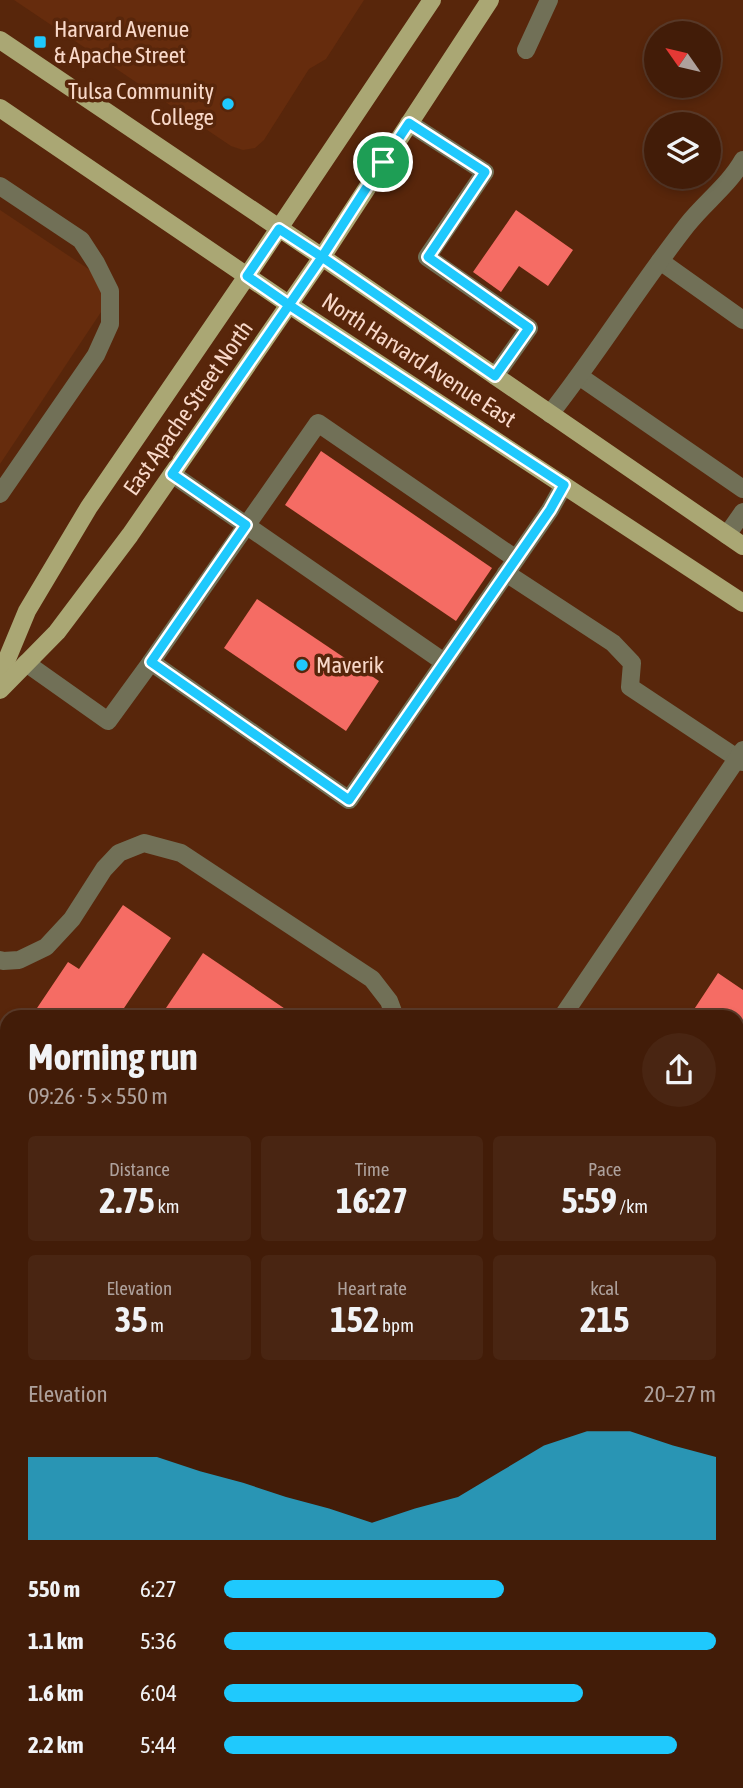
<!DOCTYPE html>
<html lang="en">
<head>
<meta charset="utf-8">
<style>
  :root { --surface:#421c08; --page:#492512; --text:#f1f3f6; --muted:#aea19c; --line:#5a3a29; --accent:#1fc9fd }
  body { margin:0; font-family:"Asap Condensed",sans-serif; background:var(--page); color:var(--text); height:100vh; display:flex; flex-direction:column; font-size:26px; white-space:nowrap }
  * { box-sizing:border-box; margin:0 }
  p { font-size:23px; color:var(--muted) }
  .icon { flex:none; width:38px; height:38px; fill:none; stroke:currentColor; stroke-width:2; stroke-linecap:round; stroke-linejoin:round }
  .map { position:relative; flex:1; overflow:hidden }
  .side { position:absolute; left:0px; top:1010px; width:744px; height:779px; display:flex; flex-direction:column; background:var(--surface); border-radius:21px 21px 0 0; box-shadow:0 4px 10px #0003,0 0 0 2px var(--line) }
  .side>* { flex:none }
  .needle { width:46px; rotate:304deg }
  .fabs { position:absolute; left:644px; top:21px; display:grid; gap:14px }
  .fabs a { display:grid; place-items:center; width:77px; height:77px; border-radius:50%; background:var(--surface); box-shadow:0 4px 10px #0003,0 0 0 2px var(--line); font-size:35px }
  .pin { position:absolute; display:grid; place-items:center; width:60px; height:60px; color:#fff; margin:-30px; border:4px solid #fff; border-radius:50%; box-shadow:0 2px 7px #0007 }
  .round { display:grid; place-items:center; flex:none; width:74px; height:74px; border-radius:37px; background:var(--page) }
  .headline { display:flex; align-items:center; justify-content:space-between; height:119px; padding:0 28px }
  h1 { font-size:38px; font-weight:700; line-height:52px }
  .figures { display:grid; grid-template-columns:repeat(3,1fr); gap:10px; height:119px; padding:7px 28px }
  .figures div { display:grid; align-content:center; border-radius:7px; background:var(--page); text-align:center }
  .figures b { font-size:35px; font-weight:700 }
  .figures small { font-size:19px; font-weight:400 }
  .figures p { font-size:19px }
  .chart { height:196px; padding:14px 28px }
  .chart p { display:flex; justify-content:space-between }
  .chart svg { width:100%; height:126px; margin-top:7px; fill:var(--accent); opacity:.7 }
  ul { padding:0 28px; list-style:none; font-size:23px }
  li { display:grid; grid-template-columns:112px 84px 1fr; align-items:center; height:52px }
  li i { height:18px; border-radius:9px; background:var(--accent) }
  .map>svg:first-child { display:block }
  .built { fill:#662c0d }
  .building { fill:#f56c64 }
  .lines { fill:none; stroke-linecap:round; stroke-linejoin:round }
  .minor { stroke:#717057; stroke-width:18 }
  .major { stroke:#aaa774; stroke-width:18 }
  .route-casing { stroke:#fff; stroke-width:14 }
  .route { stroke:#1fc9fd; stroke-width:9 }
  .poi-dot { fill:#1fc9fd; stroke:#58260b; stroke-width:2.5 }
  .labels { text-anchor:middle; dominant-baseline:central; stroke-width:7; stroke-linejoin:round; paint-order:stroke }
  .poi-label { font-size:23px; fill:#f8d8c9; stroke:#58260b; text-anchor:start }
  .street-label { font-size:23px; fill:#f8d8c9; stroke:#58260b }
</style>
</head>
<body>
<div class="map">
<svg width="743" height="1788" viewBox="0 0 743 1788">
  <rect width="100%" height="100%" fill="#58260b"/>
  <g class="built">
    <path d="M14,0H364L326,59L309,69L264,140L255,148L243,150L231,146Z"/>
    <path d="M0,210L117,288L0,464Z"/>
  </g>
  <g class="building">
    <path d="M516,210L573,250L548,286L519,266L501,292L473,272Z"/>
    <path d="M321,451L492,568L456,621L285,505Z"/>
    <path d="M257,599L379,681L346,731L224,648Z"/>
    <path d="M123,905L171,938L118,1017H31L68,962L79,969Z"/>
    <path d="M203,953L297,1017H179L166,1008Z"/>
    <path d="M718,973L743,990V1120L737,1116V1017H689Z"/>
    <path d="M7,1075V1198L0,1193V1085Z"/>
    <path d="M743,1402V1489L737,1485V1411Z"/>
    <path d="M0,1498L7,1503V1614L0,1609Z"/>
    <path d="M737,1546L743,1550L742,1684L737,1680Z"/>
  </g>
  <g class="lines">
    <g class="minor">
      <path d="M526,50L549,0"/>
      <path d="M409,123L485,172L427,257L529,328L495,376"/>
      <path d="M0,186L81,240L96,263L110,291V324L96,355L0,494"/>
      <path d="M660,261L743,320"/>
      <path d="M579,376L743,489"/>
      <path d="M550,414C598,353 639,286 687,225C704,203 729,185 743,160"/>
      <path d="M172,474L444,662"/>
      <path d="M727,535L743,512"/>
      <path d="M506,573L613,643L632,663L630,687L743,762"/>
      <path d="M151,662L318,423L516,559"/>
      <path d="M26,663L108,721L151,662L349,800L550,510L564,485"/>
      <path d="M0,960L3,961L19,960L46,947L72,919L104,869L119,853L144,843L181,853L372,979L389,1001L395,1017"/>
      <path d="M562,1017L743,750"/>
      <path d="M0,1232L7,1237"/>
      <path d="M0,1346L7,1351"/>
      <path d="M0,1687L7,1685"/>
      <path d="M737,1699L743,1702"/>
    </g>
    <g class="major">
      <path d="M0,40L322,257L743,546"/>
      <path d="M0,108L303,314L743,603"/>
      <path d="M0,676L27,611L89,507L247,276L432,0"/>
      <path d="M0,690L57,632L130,535L322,257L490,0"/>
    </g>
  </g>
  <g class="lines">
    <defs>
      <path id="route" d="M383,162L322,257L279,229L247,276L289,305L172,474L246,525L151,662L349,800L550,510L564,485L289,305L322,257L495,376L529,328L428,257L485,172L409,123L383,162"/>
    </defs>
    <use href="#route" class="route-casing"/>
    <use href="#route" class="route"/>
  </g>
  <g class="poi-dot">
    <rect x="33" y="35" width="14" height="14" rx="3.5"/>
    <circle cx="228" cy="104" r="7"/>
    <circle cx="302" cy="665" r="7"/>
  </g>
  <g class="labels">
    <g class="poi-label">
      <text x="54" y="29">Harvard Avenue<tspan x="54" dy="26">&amp; Apache Street</tspan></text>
      <text x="214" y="91" text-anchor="end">Tulsa Community<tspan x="214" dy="26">College</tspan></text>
      <text x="316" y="665">Maverik</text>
    </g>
    <g class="street-label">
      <text transform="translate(419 360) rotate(33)">North Harvard Avenue East</text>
      <text transform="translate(188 408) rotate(-55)">East Apache Street North</text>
    </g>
  </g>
</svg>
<div class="fabs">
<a><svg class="needle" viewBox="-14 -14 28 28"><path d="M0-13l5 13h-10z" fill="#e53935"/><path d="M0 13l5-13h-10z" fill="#aea19c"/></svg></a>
<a><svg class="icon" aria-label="layers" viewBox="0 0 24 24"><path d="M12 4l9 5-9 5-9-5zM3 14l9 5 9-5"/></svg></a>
</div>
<div class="pin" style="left:383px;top:162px;background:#1e9e55"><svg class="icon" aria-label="arrive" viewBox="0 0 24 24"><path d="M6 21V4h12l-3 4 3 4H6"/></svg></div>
<section class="side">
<div class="headline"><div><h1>Morning run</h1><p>09:26 · 5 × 550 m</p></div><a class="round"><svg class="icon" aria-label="share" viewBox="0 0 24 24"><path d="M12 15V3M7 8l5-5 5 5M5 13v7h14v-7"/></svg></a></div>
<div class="figures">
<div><p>Distance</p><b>2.75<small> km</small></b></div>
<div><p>Time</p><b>16:27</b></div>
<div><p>Pace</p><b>5:59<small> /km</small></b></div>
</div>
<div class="figures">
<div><p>Elevation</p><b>35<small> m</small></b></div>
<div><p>Heart rate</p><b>152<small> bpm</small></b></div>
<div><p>kcal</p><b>215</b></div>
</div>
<div class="chart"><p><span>Elevation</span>20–27 m</p>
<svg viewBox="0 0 160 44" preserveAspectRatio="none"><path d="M0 44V15L10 15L20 15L30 15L40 20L50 24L60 29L70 33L80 38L90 33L100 29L110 20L120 11L130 6L140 6L150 11L160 15V44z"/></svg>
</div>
<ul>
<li><b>550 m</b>6:27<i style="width:57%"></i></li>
<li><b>1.1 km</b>5:36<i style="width:100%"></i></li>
<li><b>1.6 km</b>6:04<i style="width:73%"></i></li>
<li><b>2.2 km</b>5:44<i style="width:92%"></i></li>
</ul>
</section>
</div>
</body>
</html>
